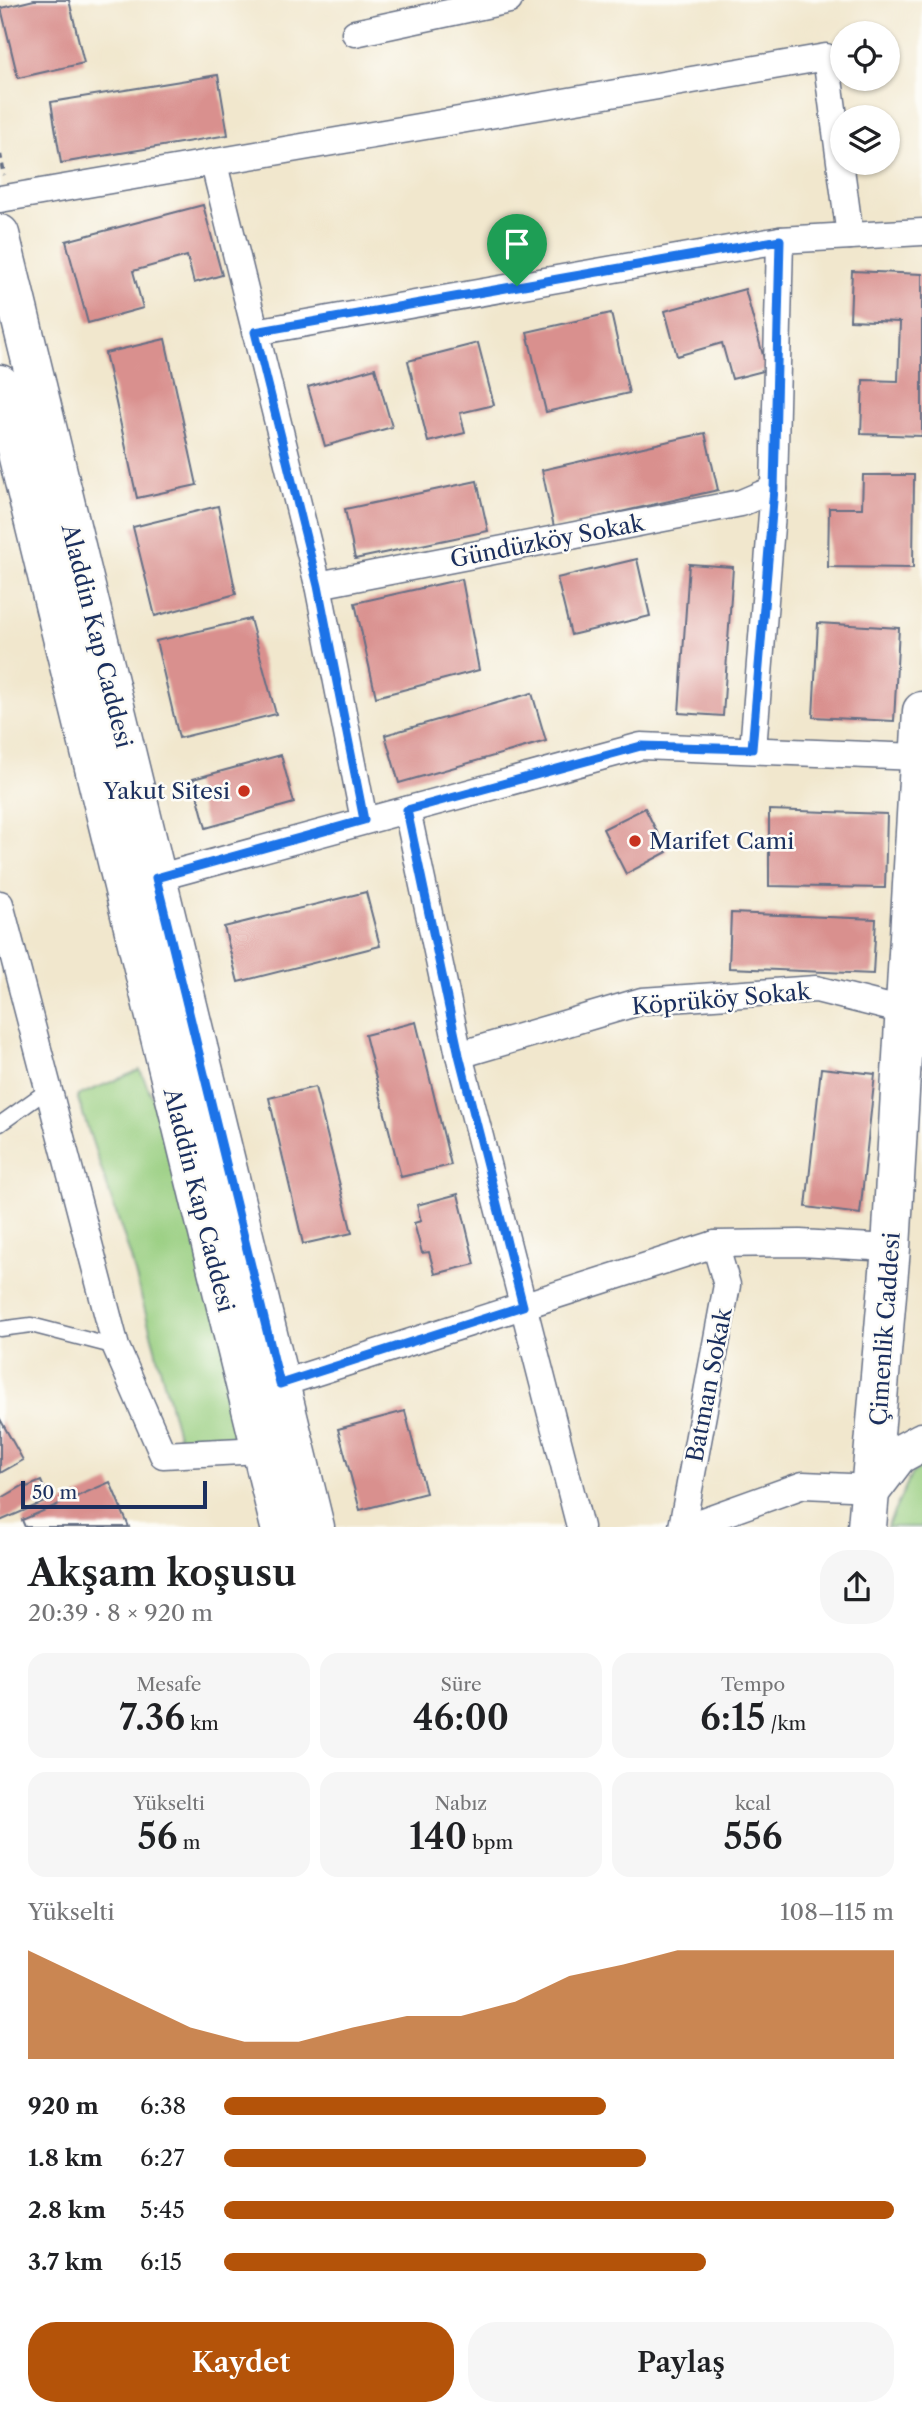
<!DOCTYPE html>
<html lang="tr">
<head>
<meta charset="utf-8">
<style>
  :root { --surface:#fff; --page:#f6f6f6; --text:#202124; --muted:#757577; --accent:#b45309 }
  body { margin:0; font-family:"Libre Caslon Text",serif; background:var(--page); color:var(--text); height:100vh; display:flex; flex-direction:column; font-size:26px; white-space:nowrap }
  * { box-sizing:border-box; margin:0 }
  p { font-size:23px; color:var(--muted) }
  .icon { flex:none; width:38px; height:38px; fill:none; stroke:currentColor; stroke-width:2; stroke-linecap:round; stroke-linejoin:round }
  .map { position:relative; height:1527px; overflow:hidden }
  .side { display:flex; flex-direction:column; background:var(--surface); flex:1 }
  .side>* { flex:none }
  .tools { position:absolute; left:830px; top:21px; display:grid; gap:14px }
  .tools a { display:grid; place-items:center; width:70px; height:70px; border-radius:50%; background:var(--surface); box-shadow:0 2px 5px #0004; font-size:35px }
  .scale { position:absolute; left:21px; bottom:18px; width:186px; box-sizing:border-box; padding-left:7px; border:4px solid #1b2f5e; border-top:0; font-size:19px; line-height:24px; white-space:nowrap; color:#1b2f5e; -webkit-text-stroke:5px #fdfcf7; paint-order:stroke }
  .pin { position:absolute; display:grid; place-items:center; width:60px; height:60px; color:#fff; margin:-72px -30px; border-radius:50% 50% 50% 0; rotate:-45deg; box-shadow:0 0 7px #0007 }
  .pin .icon { rotate:45deg }
  .round { display:grid; place-items:center; flex:none; width:74px; height:74px; border-radius:28px; background:var(--page) }
  .head { display:flex; align-items:center; justify-content:space-between; height:119px; padding:0 28px }
  h1 { font-size:38px; font-weight:600; line-height:52px }
  .metrics { display:grid; grid-template-columns:repeat(3,1fr); gap:10px; height:119px; padding:7px 28px }
  .metrics div { display:grid; align-content:center; border-radius:18px; background:var(--page); text-align:center }
  .metrics b { font-size:35px; font-weight:600 }
  .metrics small { font-size:19px; font-weight:400 }
  .metrics p { font-size:19px }
  .chart { height:196px; padding:14px 28px }
  .chart p { display:flex; justify-content:space-between }
  .chart svg { width:100%; height:126px; margin-top:7px; fill:var(--accent); opacity:.7 }
  .button { display:flex; gap:14px; margin-top:auto; padding:14px 28px }
  .button a { flex:1; height:80px; border-radius:28px; background:var(--accent); color:#fff; font-size:28px; font-weight:600; line-height:80px; text-align:center }
  .button a+a { background:var(--page); color:var(--text) }
  ul { padding:0 28px; list-style:none; font-size:23px }
  li { display:grid; grid-template-columns:112px 84px 1fr; align-items:center; height:52px }
  li i { height:18px; border-radius:9px; background:var(--accent) }
  .map>svg:first-child { display:block }
  .green { fill:#96cd7e; stroke:#587e6e; stroke-width:2 }
  .building { fill:#d9908e }
  .lines { fill:none; stroke-linecap:round; stroke-linejoin:round }
  .lane-casing { stroke:#666f85; stroke-width:17 }
  .street-casing { stroke:#666f85; stroke-width:29 }
  .secondary-casing { stroke:#666f85; stroke-width:41 }
  .path { stroke:#666f85; stroke-width:4.5; stroke-dasharray:5 5; stroke-linecap:butt }
  .lane { stroke:#fff; stroke-width:14 }
  .street { stroke:#fff; stroke-width:26 }
  .secondary { stroke:#fff; stroke-width:38 }
  .route-casing { stroke:#fff; stroke-width:14 }
  .route { stroke:#1a73e8; stroke-width:9 }
  .poi-dot { fill:#c8321e; stroke:#fdfcf7; stroke-width:2.5 }
  .labels { text-anchor:middle; dominant-baseline:central; stroke-width:5; stroke-linejoin:round; paint-order:stroke }
  .street-label { font-size:23px; fill:#1b2f5e; stroke:#fdfcf7 }
  .poi-label { font-size:23px; fill:#1b2f5e; stroke:#fdfcf7; text-anchor:end }
</style>
</head>
<body>
<div class="map">
<svg width="922" height="1527" viewBox="0 0 922 1527">
  <rect width="100%" height="100%" fill="#fdfcf7"/>
  <filter id="ink" filterUnits="userSpaceOnUse"><feTurbulence type="fractalNoise" baseFrequency=".0143" numOctaves="2"/><feDisplacementMap in="SourceGraphic" scale="14" xChannelSelector="R" yChannelSelector="G"/><feConvolveMatrix kernelMatrix="1 2 1 2 8 2 1 2 1" color-interpolation-filters="sRGB"/></filter>
  <filter id="wash" filterUnits="userSpaceOnUse"><feTurbulence type="fractalNoise" baseFrequency=".00686" numOctaves="4" result="noise"/><feDisplacementMap in="SourceGraphic" scale="28" xChannelSelector="R" yChannelSelector="G"/><feGaussianBlur stdDeviation="1.57" result="paint"/><feColorMatrix in="noise" values="0 0 0 0 0 0 0 0 0 0 0 0 0 0 0 0 0 1.4 0 .05"/><feComposite in="paint" operator="in"/></filter>
  <g filter="url(#wash)">
    <rect width="100%" height="100%" fill="#f1e7cd"/>
    <g class="green">
      <path d="M140,1070L192,1185L256,1438L183,1454L131,1258L77,1096Z"/>
      <path d="M922,1468V1527H887L912,1473Z"/>
    </g>
    <g id="blocks">
      <g class="building">
        <path d="M34,0H69L84,63L18,78L1,8Z"/>
        <path d="M218,75L228,135L61,163L51,102Z"/>
        <path d="M203,205L222,275L194,283L187,256L133,271L143,308L88,323L66,241Z"/>
        <path d="M852,271L922,274V436L861,434L863,380L898,381L900,322L850,320Z"/>
        <path d="M745,289L767,370L732,379L722,343L677,356L665,311Z"/>
        <path d="M611,313L629,393L546,412L527,332Z"/>
        <path d="M165,339L197,485L137,498L105,353Z"/>
        <path d="M478,343L494,405L460,413L465,433L428,442L408,361Z"/>
        <path d="M375,368L392,427L325,446L308,387Z"/>
        <path d="M705,433L718,490L554,527L542,470Z"/>
        <path d="M863,475H914L913,568L828,567L829,508H862Z"/>
        <path d="M477,481L488,531L355,559L345,509Z"/>
        <path d="M218,506L236,594L155,616L133,527Z"/>
        <path d="M637,559L650,616L571,635L557,578Z"/>
        <path d="M689,564L733,567L723,716L679,713Z"/>
        <path d="M462,579L479,670L376,697L355,603Z"/>
        <path d="M250,619L276,714L179,738L156,641Z"/>
        <path d="M818,623L899,628L894,721L813,717Z"/>
        <path d="M532,693L546,741L399,783L385,735Z"/>
        <path d="M281,755L294,803L206,828L193,779Z"/>
        <path d="M645,808L667,852L626,874L603,829Z"/>
        <path d="M769,810L887,814L885,888L769,886Z"/>
        <path d="M366,892L380,946L238,982L224,927Z"/>
        <path d="M731,913L876,919L873,974L729,968Z"/>
        <path d="M416,1022L451,1165L401,1177L365,1035Z"/>
        <path d="M821,1068L875,1074L860,1214L806,1207Z"/>
        <path d="M315,1087L352,1233L303,1244L269,1098Z"/>
        <path d="M458,1194L475,1264L435,1274L429,1252L422,1253L414,1223L421,1221L417,1205Z"/>
        <path d="M405,1411L426,1493L360,1510L338,1429Z"/>
        <path d="M0,1419L23,1460L0,1473Z"/>
        <path d="M41,1481L49,1500L0,1521V1499L26,1484L27,1487Z"/>
        <path d="M110,1482L129,1527H25L22,1520Z"/>
      </g>
    </g>
  </g>
  <g filter="url(#ink)">
    <use href="#blocks" fill-opacity="0" stroke="#666f85" stroke-width="2"/>
    <g class="lines">
      <defs>
        <g id="lane">
          <path d="M0,1124L49,1089"/>
          <path d="M0,1329L31,1325L116,1347"/>
        </g>
        <g id="street">
          <path d="M355,33L509,0"/>
          <path d="M214,164L318,585L364,820"/>
          <path d="M0,199L826,57L850,236"/>
          <path d="M255,332L780,240L922,232"/>
          <path d="M318,585L741,503L774,489"/>
          <path d="M753,749L774,489L780,240"/>
          <path d="M407,810L459,1055L580,1527"/>
          <path d="M156,878L641,746L918,757"/>
          <path d="M0,904L116,1347L163,1455L261,1450"/>
          <path d="M459,1055L642,1001L816,989L904,1011"/>
          <path d="M280,1384L715,1244L800,1243L891,1248"/>
          <path d="M682,1527L727,1285L715,1244"/>
          <path d="M686,1527L803,1485L873,1488"/>
        </g>
        <g id="secondary">
          <path d="M0,234L315,1527"/>
          <path d="M0,384L280,1527"/>
          <path d="M873,1488L898,1455L922,1442"/>
          <path d="M867,1527L891,1248L922,711"/>
        </g>
      </defs>
      <use href="#lane" class="lane-casing"/>
      <use href="#street" class="street-casing"/>
      <use href="#secondary" class="secondary-casing"/>
      <path class="path" d="M0,155L4,175"/>
      <use href="#lane" class="lane"/>
      <use href="#street" class="street"/>
      <use href="#secondary" class="secondary"/>
    </g>
  </g>
  <g class="lines" filter="url(#ink)">
    <defs>
      <path id="route" d="M780,240L774,489L752,749L641,746L407,810L459,1055L523,1306L280,1384L156,878L364,820L318,586L255,332Z"/>
    </defs>
    <use href="#route" class="route-casing"/>
    <use href="#route" class="route"/>
  </g>
  <g class="poi-dot">
    <circle cx="244" cy="791" r="7"/>
    <circle cx="635" cy="841" r="7"/>
  </g>
  <g class="labels">
    <g class="street-label">
      <text transform="translate(547 541) rotate(-11)">Gündüzköy Sokak</text>
      <text transform="translate(97 636) rotate(76)">Aladdin Kap Caddesi</text>
      <text transform="translate(721 999) rotate(-5)">Köprüköy Sokak</text>
      <text transform="translate(199 1200) rotate(76)">Aladdin Kap Caddesi</text>
      <text transform="translate(885 1329) rotate(-86)">Çimenlik Caddesi</text>
      <text transform="translate(709 1385) rotate(-79)">Batman Sokak</text>
    </g>
    <g class="poi-label">
      <text x="230" y="791">Yakut Sitesi</text>
      <text x="649" y="841" text-anchor="start">Marifet Cami</text>
    </g>
  </g>
</svg>
<div class="tools">
<a><svg class="icon" aria-label="locate" viewBox="0 0 24 24"><circle cx="12" cy="12" r="6"/><path d="M12 2v4M12 18v4M2 12h4M18 12h4"/></svg></a>
<a><svg class="icon" aria-label="layers" viewBox="0 0 24 24"><path d="M12 4l9 5-9 5-9-5zM3 14l9 5 9-5"/></svg></a>
</div>
<div class="scale">50 m</div>
<div class="pin" style="left:517px;top:286px;background:#1e9e55"><svg class="icon" aria-label="arrive" viewBox="0 0 24 24"><path d="M6 21V4h12l-3 4 3 4H6"/></svg></div>
</div>
<section class="side">
<div class="head"><div><h1>Akşam koşusu</h1><p>20:39 · 8 × 920 m</p></div><a class="round"><svg class="icon" aria-label="share" viewBox="0 0 24 24"><path d="M12 15V3M7 8l5-5 5 5M5 13v7h14v-7"/></svg></a></div>
<div class="metrics">
<div><p>Mesafe</p><b>7.36<small> km</small></b></div>
<div><p>Süre</p><b>46:00</b></div>
<div><p>Tempo</p><b>6:15<small> /km</small></b></div>
</div>
<div class="metrics">
<div><p>Yükselti</p><b>56<small> m</small></b></div>
<div><p>Nabız</p><b>140<small> bpm</small></b></div>
<div><p>kcal</p><b>556</b></div>
</div>
<div class="chart"><p><span>Yükselti</span>108–115 m</p>
<svg viewBox="0 0 160 44" preserveAspectRatio="none"><path d="M0 44V6L10 15L20 24L30 33L40 38L50 38L60 33L70 29L80 29L90 24L100 15L110 11L120 6L130 6L140 6L150 6L160 6V44z"/></svg>
</div>
<ul>
<li><b>920 m</b>6:38<i style="width:57%"></i></li>
<li><b>1.8 km</b>6:27<i style="width:63%"></i></li>
<li><b>2.8 km</b>5:45<i style="width:100%"></i></li>
<li><b>3.7 km</b>6:15<i style="width:72%"></i></li>
</ul>
<div class="button"><a>Kaydet</a><a>Paylaş</a></div>
</section>
</body>
</html>
